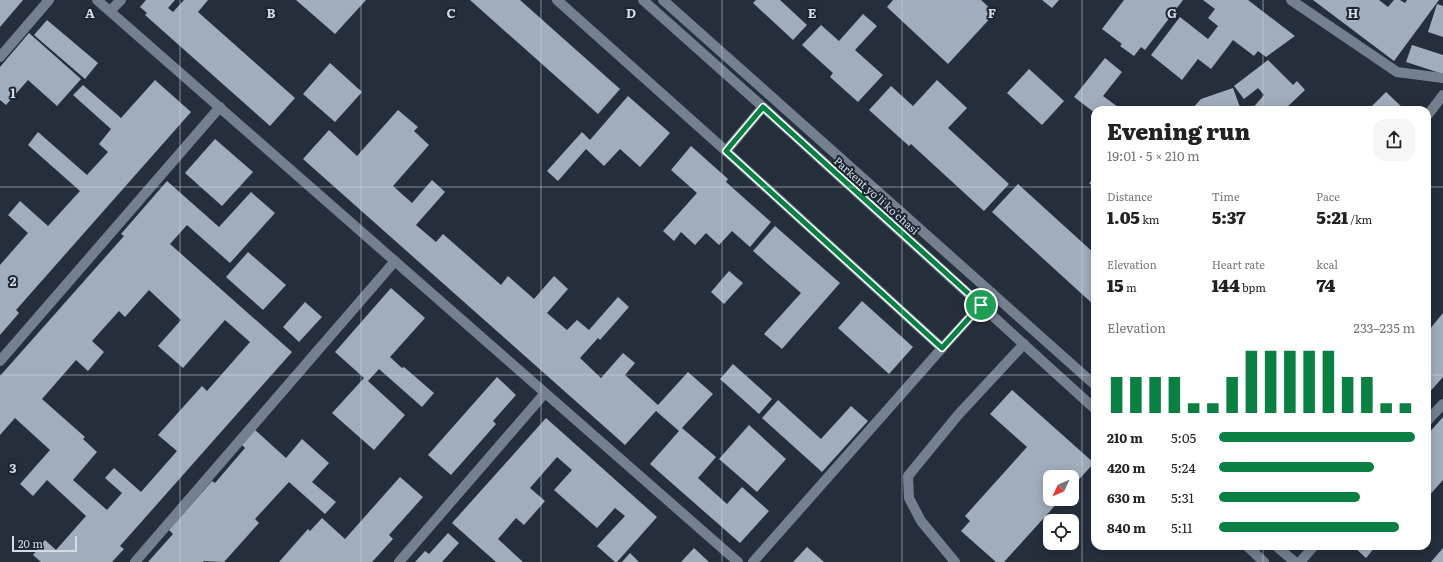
<!DOCTYPE html>
<html lang="en">
<head>
<meta charset="utf-8">
<style>
  :root { --surface:#fff; --page:#f6f6f6; --text:#222; --muted:#767676; --accent:#0b8043 }
  body { margin:0; font-family:Literata,serif; background:var(--page); color:var(--text); height:100vh; display:flex; flex-direction:column; font-size:15px; white-space:nowrap }
  * { box-sizing:border-box; margin:0 }
  p { font-size:13px; color:var(--muted) }
  .icon { flex:none; width:22px; height:22px; fill:none; stroke:currentColor; stroke-width:2; stroke-linecap:round; stroke-linejoin:round }
  .map { position:relative; flex:1; overflow:hidden }
  .details { position:absolute; left:1091px; top:106px; width:340px; height:444px; display:flex; flex-direction:column; background:var(--surface); border-radius:12px; box-shadow:0 2px 10px #0003 }
  .details>* { flex:none }
  .needle { width:26px; rotate:226deg }
  .fabs { position:absolute; left:1043px; top:470px; display:grid; gap:8px }
  .fabs a { display:grid; place-items:center; width:36px; height:36px; border-radius:8px; background:var(--surface); box-shadow:0 2px 10px #0003; font-size:20px }
  .scale { position:absolute; left:12px; bottom:10px; width:65px; box-sizing:border-box; padding-left:4px; border:2px solid #d4dbe3; border-top:0; font-size:11px; line-height:14px; white-space:nowrap; color:#d4dbe3; -webkit-text-stroke:3px #1b2531; paint-order:stroke }
  .pin { position:absolute; display:grid; place-items:center; width:34px; height:34px; color:#fff; margin:-17px; border:2px solid #fff; border-radius:50%; box-shadow:0 1px 4px #0007 }
  .round { display:grid; place-items:center; flex:none; width:42px; height:42px; border-radius:12px; background:var(--page) }
  .overview { display:flex; align-items:center; justify-content:space-between; height:68px; padding:0 16px }
  h1 { font-size:22px; font-weight:800; line-height:30px }
  .metrics { display:grid; grid-template-columns:repeat(3,1fr); gap:6px; height:68px; padding:4px 16px }
  .metrics div { display:grid; align-content:center }
  .metrics b { font-size:17px; font-weight:800 }
  .metrics small { font-size:11px; font-weight:400 }
  .metrics p { font-size:11px }
  .chart { height:112px; padding:8px 16px }
  .chart p { display:flex; justify-content:space-between }
  .chart svg { width:100%; height:72px; margin-top:4px; stroke:var(--accent); stroke-width:6 }
  ul { padding:0 16px; list-style:none; font-size:13px }
  li { display:grid; grid-template-columns:64px 48px 1fr; align-items:center; height:30px }
  li i { height:10px; border-radius:5px; background:var(--accent) }
  .map>svg:first-child { display:block }
  .building { fill:#a0adbd; fill-rule:evenodd }
  .lines { fill:none; stroke-linecap:round; stroke-linejoin:round }
  .minor { stroke:#74808f; stroke-width:10 }
  .route-casing { stroke:#fff; stroke-width:8 }
  .route { stroke:#0b8043; stroke-width:5 }
  .grid { fill:none; stroke:#d4dbe3; stroke-width:1; stroke-opacity:0.55 }
  .labels { text-anchor:middle; dominant-baseline:central; stroke-width:4; stroke-linejoin:round; paint-order:stroke }
  .street-label { font-size:11px; fill:#d4dbe3; stroke:#1b2531 }
  .grid-label { font-size:13px; text-anchor:middle; font-weight:bold; fill:#d4dbe3; stroke:#1b2531; stroke-width:4; stroke-linejoin:round; paint-order:stroke }
</style>
</head>
<body>
<div class="map">
<svg width="1443" height="562" viewBox="0 0 1443 562">
  <rect width="100%" height="100%" fill="#252f3c"/>
  <g class="building">
    <path d="M0,0H23L0,27Z"/>
    <path d="M146,0H175L168,8L173,12L184,0H208L198,12L295,98L270,126L145,15L147,13L140,7Z"/>
    <path d="M296,0H366L335,34Z"/>
    <path d="M470,0H520L620,89L598,114Z"/>
    <path d="M756,0H780L807,25L793,40L753,3Z"/>
    <path d="M893,0H981L995,13L948,64L887,7Z"/>
    <path d="M1042,0H1059L1052,8Z"/>
    <path d="M1124,0H1183L1145,50L1141,47L1134,56L1120,46L1122,44L1102,29Z"/>
    <path d="M1203,0H1248L1295,36L1266,57L1258,51L1254,56L1233,40L1211,69L1198,59L1182,80L1151,55L1180,17L1208,39L1218,26L1208,18L1215,9Z"/>
    <path d="M1313,0H1379L1388,7L1394,0H1400L1405,3L1407,0H1439L1394,61Z"/>
    <path d="M1437,4L1443,6V37L1428,32Z"/>
    <path d="M863,14L877,26L855,50L883,75L858,102L830,77L833,73L802,45L821,25L839,41Z"/>
    <path d="M47,20L98,63L85,79L34,35Z"/>
    <path d="M29,33L81,79L57,106L28,80L6,105L0,100V67Z"/>
    <path d="M1412,45L1443,55V74L1406,62Z"/>
    <path d="M1105,58L1122,72L1103,96L1122,110H1095V113L1074,97Z"/>
    <path d="M1268,60L1293,85L1297,81L1305,90L1284,110H1251L1264,95L1258,88L1244,99L1234,86Z"/>
    <path d="M330,63L362,92L335,122L303,94Z"/>
    <path d="M1029,69L1064,101L1042,125L1007,93Z"/>
    <path d="M155,80L191,112L16,310L19,313L0,335V265L28,233L8,215L20,201L48,226L80,191L28,145L38,132L87,175L108,152L99,144L111,129L73,95L83,85L121,118Z"/>
    <path d="M937,80L967,108L948,128L1009,184L984,211L911,144L909,146L869,110L891,86L913,106Z"/>
    <path d="M1233,88L1241,110H1191L1201,99Z"/>
    <path d="M1386,92L1405,110H1368Z"/>
    <path d="M628,96L670,133L640,167L620,149L604,166L586,149L558,181L547,171L582,132L590,140Z"/>
    <path d="M398,110L418,127L414,131L429,145L393,186L412,203L432,180L445,192L416,225L436,242L443,234L501,285L508,276L534,299L554,276L568,289L547,313L567,330L577,320L589,330L618,297L629,307L600,340L598,338L580,358L601,378L623,353L635,363L625,375L658,405L688,372L713,394L682,428L716,457L698,478L727,504L742,487L769,511L740,543L650,464L679,431L656,411L625,445L303,159L329,130L357,156Z"/>
    <path d="M215,139L253,172L222,206L185,173Z"/>
    <path d="M691,146L728,179L726,182L771,222L750,247L732,231L719,245L706,233L695,245L681,232L674,241L663,231L697,193L671,170Z"/>
    <path d="M1095,177V189L1089,183Z"/>
    <path d="M167,181L219,227L251,192L275,213L230,263L187,225L170,244L292,352L120,546L124,549L112,562H41L33,555L45,540L56,550L86,516L47,480L33,496L20,484L50,450L15,418L0,435V376L124,236L121,234ZM149,290L181,320L158,346L183,368L225,320L250,342L207,391L202,386L158,435L177,451L141,492L114,468L105,478L122,493L107,510L73,480L97,452L83,439L85,437L42,399L76,360L88,371L104,352L92,341L119,311L125,317Z"/>
    <path d="M1018,184L1095,254V306L992,212Z"/>
    <path d="M775,226L840,283L782,349L764,334L801,293L753,251Z"/>
    <path d="M248,252L286,285L263,310L226,277Z"/>
    <path d="M729,271L743,283L724,304L711,292Z"/>
    <path d="M391,288L425,318L390,357L402,368L404,367L434,393L422,407L379,369L368,381L405,415L374,450L332,413L364,378L335,352Z"/>
    <path d="M862,301L913,347L889,374L838,328Z"/>
    <path d="M305,302L322,317L299,342L283,327Z"/>
    <path d="M1443,313V377L1427,395V356L1429,353L1427,351V328L1429,330Z"/>
    <path d="M733,364L772,399L759,414L720,379Z"/>
    <path d="M497,377L516,395L493,421L496,424L451,475L428,455Z"/>
    <path d="M1012,390L1094,463L1072,487V477H1050V499H1061L1004,562H996L961,531L970,521L965,516L1027,447L990,414Z"/>
    <path d="M778,400L821,439L851,406L868,421L822,472L762,418Z"/>
    <path d="M1443,417V480L1427,498V435Z"/>
    <path d="M546,418L657,517L617,562H615L597,546L625,516L615,508L597,528L554,490L572,470L557,457L530,488L545,501L524,525L516,518L498,539L523,562H496L452,523Z"/>
    <path d="M749,425L786,459L757,492L719,459Z"/>
    <path d="M254,429L286,458L302,439L329,463L312,482L336,502L325,514L289,482L255,519L259,523L224,562L204,561L203,562H148L173,534L169,530L212,481L215,483L245,448L241,444Z"/>
    <path d="M400,477L423,497L389,535L393,539L372,562H279L308,529L310,531L322,518L345,539Z"/>
    <path d="M448,533L459,543L442,562H415L425,551L429,554Z"/>
    <path d="M1353,546H1376L1366,558Z"/>
    <path d="M807,547L824,562H793Z"/>
    <path d="M694,548L709,562H681Z"/>
    <path d="M1443,548V562H1431Z"/>
    <path d="M630,553L639,562H622Z"/>
  </g>
  <g class="lines">
    <g class="minor">
      <path d="M97,0L738,562"/>
      <path d="M557,0L726,151"/>
      <path d="M643,0L763,107L1095,409"/>
      <path d="M663,0L1095,385"/>
      <path d="M1291,0L1397,72L1443,78"/>
      <path d="M110,11L121,0"/>
      <path d="M0,57L49,0"/>
      <path d="M1427,116L1443,95"/>
      <path d="M942,348L992,293"/>
      <path d="M0,361L220,107"/>
      <path d="M1427,421L1443,404"/>
      <path d="M1247,546L1264,562"/>
      <path d="M1276,546L1295,562"/>
      <path d="M135,562L395,261"/>
      <path d="M399,562L545,393"/>
      <path d="M753,562L942,348L726,151L763,107"/>
      <path d="M955,562L921,521L909,498L908,476L958,415L1024,344"/>
      <path d="M1300,562L1314,546"/>
    </g>
  </g>
  <g class="lines">
    <defs>
      <path id="route" d="M763,107L981,305L942,348L726,151Z"/>
    </defs>
    <use href="#route" class="route-casing"/>
    <use href="#route" class="route"/>
  </g>
  <path class="grid" d="M180,0V562M361,0V562M541,0V562M722,0V562M902,0V562M1082,0V562M1263,0V110M0,187H1095M1427,187H1443M0,375H1095M1427,375H1443M1263,546V562"/>
  <g class="labels">
    <g class="street-label">
      <text transform="translate(877 195) rotate(42)">Parkent yo'li ko'chasi</text>
    </g>
  </g>
  <g class="grid-label">
    <text x="90" y="18">A</text>
    <text x="271" y="18">B</text>
    <text x="451" y="18">C</text>
    <text x="631" y="18">D</text>
    <text x="812" y="18">E</text>
    <text x="992" y="18">F</text>
    <text x="1172" y="18">G</text>
    <text x="1353" y="18">H</text>
    <text x="13" y="98">1</text>
    <text x="13" y="286">2</text>
    <text x="13" y="473">3</text>
  </g>
</svg>
<div class="fabs">
<a><svg class="needle" viewBox="-14 -14 28 28"><path d="M0-13l5 13h-10z" fill="#e53935"/><path d="M0 13l5-13h-10z" fill="#767676"/></svg></a>
<a><svg class="icon" aria-label="locate" viewBox="0 0 24 24"><circle cx="12" cy="12" r="6"/><path d="M12 2v4M12 18v4M2 12h4M18 12h4"/></svg></a>
</div>
<div class="scale">20 m</div>
<div class="pin" style="left:981px;top:305px;background:#1e9e55"><svg class="icon" aria-label="arrive" viewBox="0 0 24 24"><path d="M6 21V4h12l-3 4 3 4H6"/></svg></div>
<section class="details">
<div class="overview"><div><h1>Evening run</h1><p>19:01 · 5 × 210 m</p></div><a class="round"><svg class="icon" aria-label="share" viewBox="0 0 24 24"><path d="M12 15V3M7 8l5-5 5 5M5 13v7h14v-7"/></svg></a></div>
<div class="metrics">
<div><p>Distance</p><b>1.05<small> km</small></b></div>
<div><p>Time</p><b>5:37</b></div>
<div><p>Pace</p><b>5:21<small> /km</small></b></div>
</div>
<div class="metrics">
<div><p>Elevation</p><b>15<small> m</small></b></div>
<div><p>Heart rate</p><b>144<small> bpm</small></b></div>
<div><p>kcal</p><b>74</b></div>
</div>
<div class="chart"><p><span>Elevation</span>233–235 m</p>
<svg viewBox="0 0 160 44" preserveAspectRatio="none"><path d="M5 44V22M15 44V22M25 44V22M35 44V22M45 44V38M55 44V38M65 44V22M75 44V6M85 44V6M95 44V6M105 44V6M115 44V6M125 44V22M135 44V22M145 44V38M155 44V38"/></svg>
</div>
<ul>
<li><b>210 m</b>5:05<i style="width:100%"></i></li>
<li><b>420 m</b>5:24<i style="width:79%"></i></li>
<li><b>630 m</b>5:31<i style="width:72%"></i></li>
<li><b>840 m</b>5:11<i style="width:92%"></i></li>
</ul>
</section>
</div>
</body>
</html>
